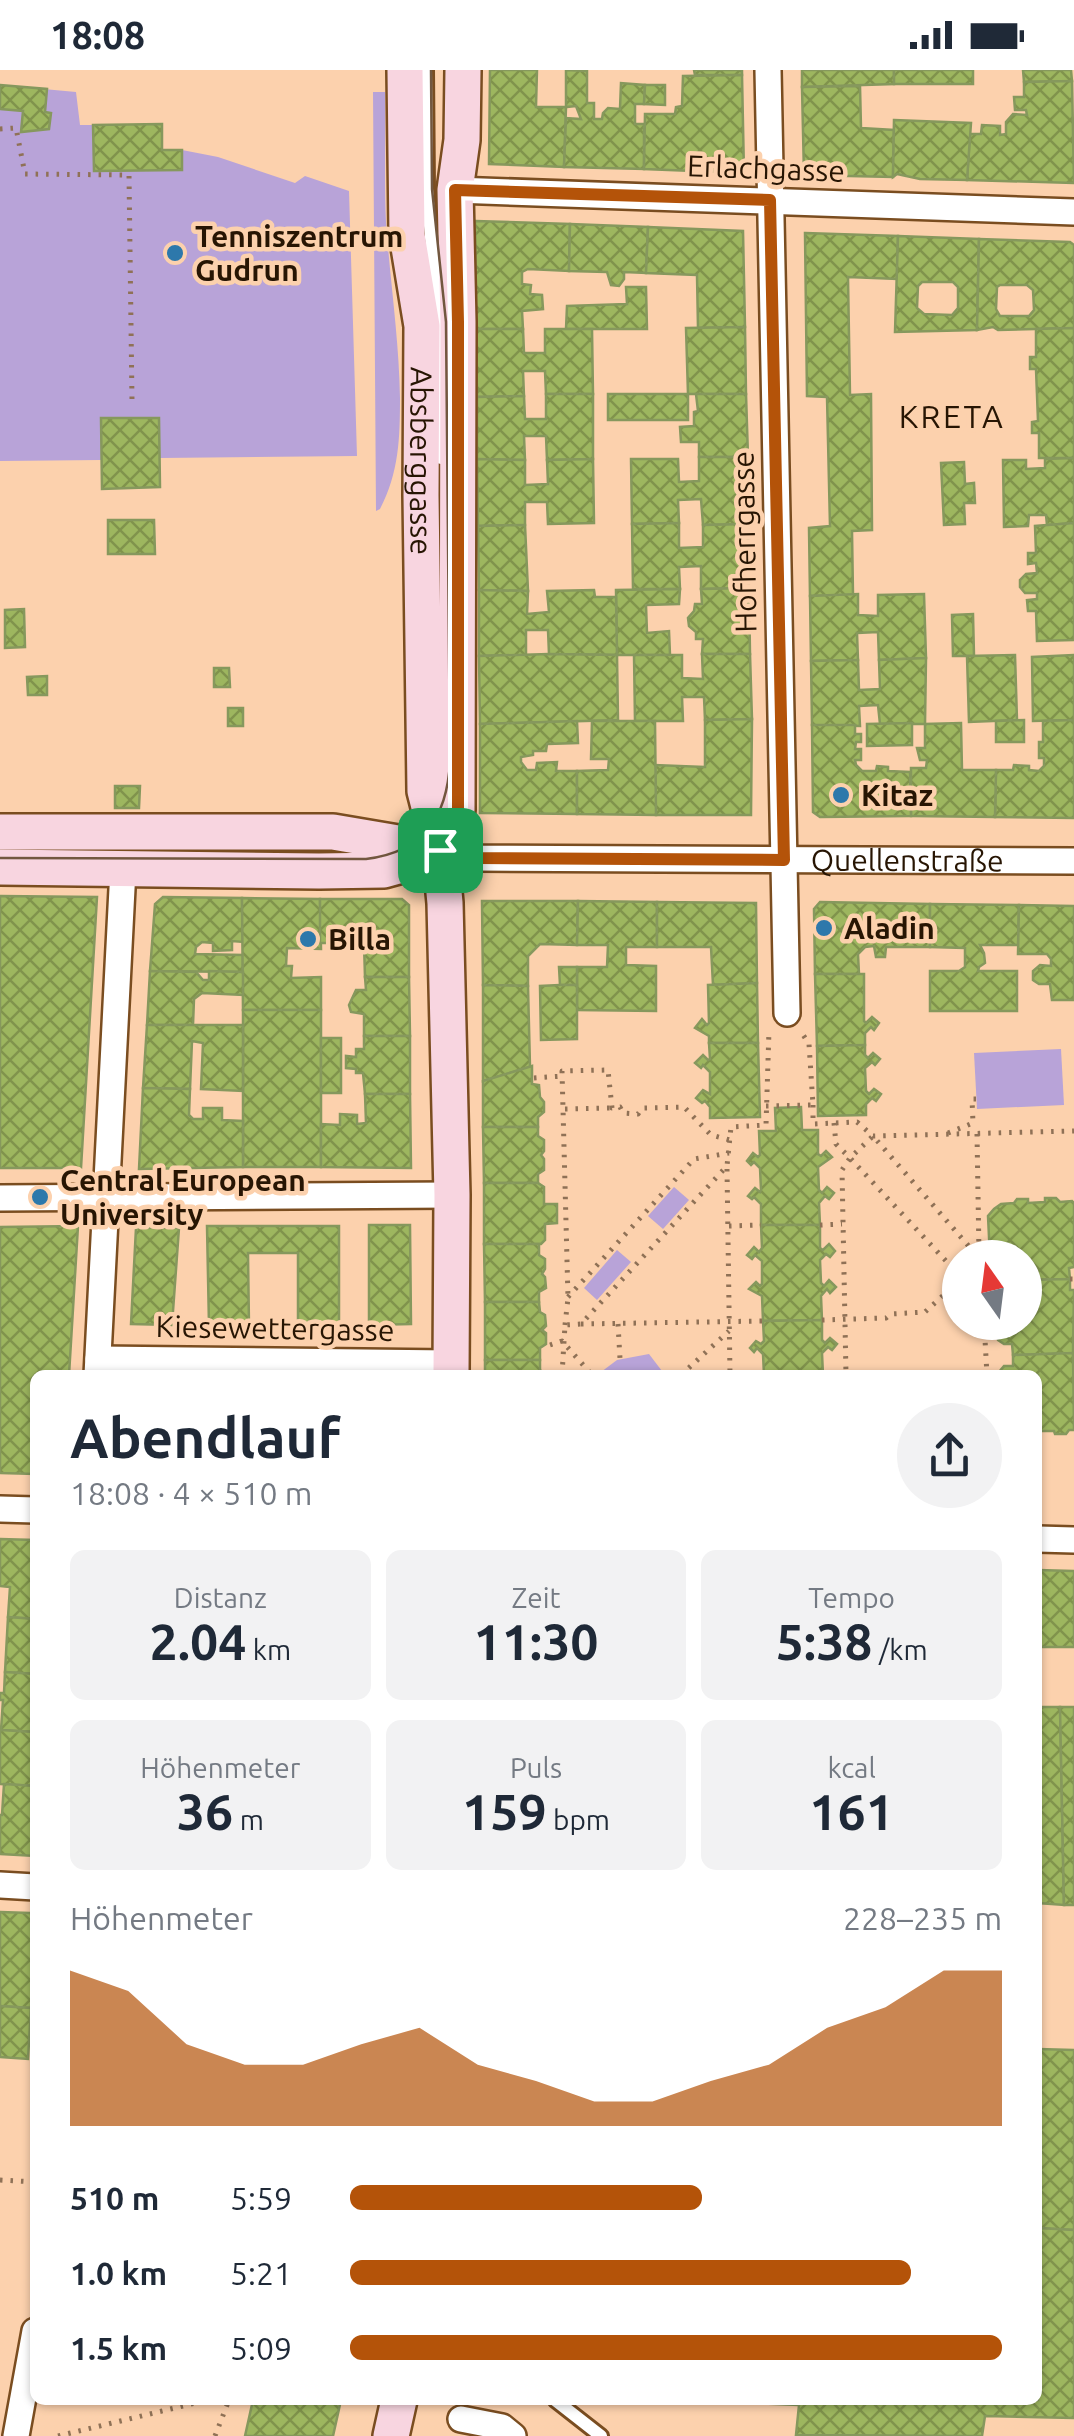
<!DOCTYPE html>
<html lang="de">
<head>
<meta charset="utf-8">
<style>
  :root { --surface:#fff; --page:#f2f2f3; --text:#1f2937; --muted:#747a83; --accent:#b45309 }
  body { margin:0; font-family:Ubuntu,sans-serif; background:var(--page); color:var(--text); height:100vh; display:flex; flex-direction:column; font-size:38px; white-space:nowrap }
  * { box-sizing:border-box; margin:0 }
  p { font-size:32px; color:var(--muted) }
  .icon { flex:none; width:55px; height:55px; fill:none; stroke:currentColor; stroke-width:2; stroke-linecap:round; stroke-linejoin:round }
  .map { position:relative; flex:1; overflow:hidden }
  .details { position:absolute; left:30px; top:1300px; width:1012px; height:1035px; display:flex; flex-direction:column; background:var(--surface); border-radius:15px; box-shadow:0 2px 8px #0004 }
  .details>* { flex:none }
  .needle { width:65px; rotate:346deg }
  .controls { position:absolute; left:942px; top:1170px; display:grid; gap:20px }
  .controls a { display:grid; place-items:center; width:100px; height:100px; border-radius:50%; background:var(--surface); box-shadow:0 2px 8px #0004; font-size:50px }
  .pin { position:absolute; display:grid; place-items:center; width:85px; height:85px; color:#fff; margin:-42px; border-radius:20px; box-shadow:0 5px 15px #0006 }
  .round { display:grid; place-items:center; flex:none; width:105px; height:105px; border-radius:52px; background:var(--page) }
  .headline { display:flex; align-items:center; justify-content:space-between; height:170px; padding:0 40px }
  h1 { font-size:55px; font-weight:600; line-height:75px }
  .figures { display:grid; grid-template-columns:repeat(3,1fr); gap:15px; height:170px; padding:10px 40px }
  .figures div { display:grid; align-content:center; border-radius:15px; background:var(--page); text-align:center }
  .figures b { font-size:50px; font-weight:600 }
  .figures small { font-size:28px; font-weight:400 }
  .figures p { font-size:28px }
  .chart { height:280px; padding:20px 40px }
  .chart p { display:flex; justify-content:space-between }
  .chart svg { width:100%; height:180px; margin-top:10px; fill:var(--accent); opacity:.7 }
  ul { padding:0 40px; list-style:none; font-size:32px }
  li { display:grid; grid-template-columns:160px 120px 1fr; align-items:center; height:75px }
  li i { height:25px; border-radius:12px; background:var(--accent) }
  .status { display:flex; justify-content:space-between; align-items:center; height:70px; padding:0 50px; background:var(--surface); direction:ltr }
  .status svg { height:28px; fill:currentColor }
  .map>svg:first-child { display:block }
  .green { fill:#b8a3d8 }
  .building { fill:url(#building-cross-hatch); stroke:#86985d; stroke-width:2.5; fill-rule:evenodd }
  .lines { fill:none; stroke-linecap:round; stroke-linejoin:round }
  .lane-casing { stroke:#7a4d20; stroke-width:18 }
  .street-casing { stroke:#7a4d20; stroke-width:30 }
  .secondary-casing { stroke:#7a4d20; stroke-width:40 }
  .path { stroke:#8f7156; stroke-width:5; stroke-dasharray:2.5 8; stroke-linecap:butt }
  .lane { stroke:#fff; stroke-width:12 }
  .street { stroke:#fff; stroke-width:25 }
  .secondary { stroke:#f8d5e0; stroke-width:35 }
  .tram { stroke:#72573f; stroke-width:2.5 }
  .route-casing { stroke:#fff; stroke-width:20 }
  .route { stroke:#b45309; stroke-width:12 }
  .poi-dot { fill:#2d78ab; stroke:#fcd1ad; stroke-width:4 }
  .labels { text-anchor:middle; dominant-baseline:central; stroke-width:9; stroke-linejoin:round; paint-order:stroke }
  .street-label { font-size:30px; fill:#271503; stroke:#fcd1ad }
  .poi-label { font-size:30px; font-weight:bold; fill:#271503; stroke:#fcd1ad; text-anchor:start }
  .neighbourhood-label { font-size:32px; letter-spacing:2.5px; fill:#271503; stroke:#fcd1ad }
</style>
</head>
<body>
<div class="status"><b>18:08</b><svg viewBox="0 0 49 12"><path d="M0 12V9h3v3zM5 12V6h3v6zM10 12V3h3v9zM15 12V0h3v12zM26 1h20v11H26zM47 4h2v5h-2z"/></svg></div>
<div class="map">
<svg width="1074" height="2366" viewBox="0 0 1074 2366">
  <defs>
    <pattern id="building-cross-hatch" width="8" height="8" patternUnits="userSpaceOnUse" patternTransform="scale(2.5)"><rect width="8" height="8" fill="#9db65f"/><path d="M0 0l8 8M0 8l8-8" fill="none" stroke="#80934c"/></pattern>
  </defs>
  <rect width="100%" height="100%" fill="#fcd1ad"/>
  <g class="green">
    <path d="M0,15L76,22L80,55H93L94,101L182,100V80L218,87L295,113L305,106L349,121L357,386L160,388L158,348H101V390L0,391Z"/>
    <path d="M373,22H385C386,65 384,109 386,152C390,211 399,268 400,328C400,368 399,403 380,439L376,441Z"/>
    <path d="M1061,979L1064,1035L977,1039L974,983Z"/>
    <path d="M674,1117L689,1130L663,1159L648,1146Z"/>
    <path d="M617,1180L631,1192L597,1230L584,1218Z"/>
    <path d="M649,1284L665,1305H597L617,1290Z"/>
  </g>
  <g class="building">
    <path d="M490,0H537L536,37H566L564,97L489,94Z"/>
    <path d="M566,0L587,1V33H594V49H602L603,43L608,38L620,39L621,13L645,15L644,34H635V54H644V99L564,97L566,48L581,49L576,36L566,37Z"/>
    <path d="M694,0H742V5H695Z"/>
    <path d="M802,0H894V14L802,17Z"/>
    <rect x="894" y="0" width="79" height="14"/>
    <path d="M1023,0H1071L1072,11L1024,12Z"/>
    <path d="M742,5L744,103L644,99L645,44H675L676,37L682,36L683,6Z"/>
    <path d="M1072,11L1074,113L967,110L970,64H981L982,55L1000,56V65L1006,64V52L1013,44L1027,45L1026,40H1015L1014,27H1024V12Z"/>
    <path d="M0,15L47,19L45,42L51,43L49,59L21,62L23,41L0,39Z"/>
    <path d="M645,15H665V35L644,34Z"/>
    <path d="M860,16L861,58L894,60L893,107L804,105L802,17Z"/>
    <path d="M894,50L971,53L967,110L920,109L897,104L893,107Z"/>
    <path d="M162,54V80H182V100L94,101L93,55Z"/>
    <path d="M475,151L570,154L569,201L528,199L522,202V214L531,215L530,224L542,225L543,239L522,241L523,259H476Z"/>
    <path d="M570,154L648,157L646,203L624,202V209L619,216L611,215L607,202L569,201Z"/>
    <path d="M648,157L743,161L745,257L698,258L697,205L646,203Z"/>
    <path d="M805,163L898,166L897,209L848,207L850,325L871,324L872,460L852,461L853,525L810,526L809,458L830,456L827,327L807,326Z"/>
    <path d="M898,166L979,169L977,260L895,262ZM922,212H953L958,217V238L952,245L924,244L917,238L918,216Z"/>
    <path d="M979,169L1070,172L1074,175V258L998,260L993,257L977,260ZM1000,215H1027L1033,220L1034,240L1029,246H1000L996,239L997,217Z"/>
    <path d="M626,217H646L647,259H566L567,236L627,234Z"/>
    <path d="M745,257L746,324H688L686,258Z"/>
    <path d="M1074,258V388H1039V363H1032V352L1038,351L1036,299H1030V287H1036V259Z"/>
    <path d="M476,259H523L524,283H545V259H592L593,324H546L545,301H523L524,326L477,327Z"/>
    <path d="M546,324H593V389L547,390L546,366H524L525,390L477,389V327L524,326L525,349H546Z"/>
    <rect x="608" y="324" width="80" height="26"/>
    <path d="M696,324H746L748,387H699V372H681L680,357L694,356V342L698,341Z"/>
    <path d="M101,348H159L160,417L102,419Z"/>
    <path d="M699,387H748V454L703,455L701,429L678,430L679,453L632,454L631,389H678L679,412L699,411Z"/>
    <path d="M1074,388V453L1047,455L1046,445H1029L1028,456L1004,457L1003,390H1026V399L1045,398V389Z"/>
    <path d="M477,389L525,390V415L548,414L547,390L593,389L594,453L548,454L547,432H525V455L478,456Z"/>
    <path d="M964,392L965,414L974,413L975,433H964L965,454L944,455L941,393Z"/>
    <path d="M108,450H154L155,484H108Z"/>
    <path d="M679,453V478L703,477V455L748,454L749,518L701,519V496L679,497L680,519H633L632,454Z"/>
    <path d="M1074,453V570L1037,571L1036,541H1028L1027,530L1037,529V523H1025L1020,517V510L1026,504L1037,503L1036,493L1028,494V483H1036L1035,456Z"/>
    <path d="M525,455L528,521L479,520L478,456Z"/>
    <path d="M749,518L750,584H702L703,569H696V562L689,556L688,548L694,541L695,534H702L701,519Z"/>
    <path d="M680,519L679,534L646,535L647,563L669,561L670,585H617L616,520Z"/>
    <path d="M479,520L528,521L527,544L549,542L547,521L594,520L595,527H616L617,585L549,584L548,560H526V585L479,586Z"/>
    <path d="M858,524V545L878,546V525L924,524L926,588L879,590L878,562L857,563L858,590L811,591L810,526Z"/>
    <path d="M24,539L25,577L5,578V540Z"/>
    <path d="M973,544L974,586H953L952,545Z"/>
    <path d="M549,584L617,585L618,650L480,654L479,586Z"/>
    <path d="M702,584H750L752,649L705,650L704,627H682L683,651H635L634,585H682V608L703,609Z"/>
    <path d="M1015,585L1017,650L969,652L967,586Z"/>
    <path d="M1074,585V650L1033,651L1032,587Z"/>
    <path d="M926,588L925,654H880L878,635L859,636L860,656L812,655L811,591L858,590L859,620L880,619L879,590Z"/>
    <path d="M214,598H229L230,617H214Z"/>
    <path d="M47,606V625H28L27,607Z"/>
    <rect x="228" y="638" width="15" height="18"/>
    <path d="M752,649L751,745H656L655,695L705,697V650Z"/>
    <path d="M1024,650V672H996V651Z"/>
    <path d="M1074,650V748L995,747L996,700H1013L1014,695L1029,696V700L1039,701L1044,696V688H1039V672H1043V651Z"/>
    <path d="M577,651L578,673L547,674L546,681H533V685L521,687V692L527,700H536L537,693L557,692L556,701H577V744L480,743V654Z"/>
    <path d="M592,651H655L656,745L577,744V701L608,700L609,689H591Z"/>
    <path d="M912,653V675L867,676V654Z"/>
    <path d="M961,653L962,700H996L995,747L911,746V698H926L927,690H920L917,678H925V654Z"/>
    <path d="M812,655H855V664H861V672H856L855,679H861V690H855L856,695L862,701H876L877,696L888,697V701L910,702L911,746L820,747L813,742Z"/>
    <path d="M115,716H140L139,738H115Z"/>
    <path d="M0,826L97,827L81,1098H0Z"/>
    <path d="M163,827L242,828L243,872L232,871V880L213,881V873L202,872L196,877L195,884L243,885V902L150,901L155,834Z"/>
    <path d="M242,828L320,829L321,879L287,878L286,896H292L291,908L321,907V940H243Z"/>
    <path d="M320,829H402L409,835V907H365L364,874H356L355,880L338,881V873H320Z"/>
    <path d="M482,831H578L577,875L540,874L528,886V916L483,915Z"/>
    <path d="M578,831L657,832V877H626V895L656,896V941L577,940V897H607L608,875H577Z"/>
    <path d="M657,832L756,833L757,913L713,915L711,877H657Z"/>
    <path d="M820,832L930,834V877H886L885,887H876L874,876L865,877L858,884L859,904H815L814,839Z"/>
    <path d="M930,834L1019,835L1018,875H980L984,883L985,893L979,897L978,901H1017V941H930V901H959L965,897V878L930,877Z"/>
    <path d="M1019,835L1074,836V930H1052L1050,914H1039L1033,910V901L1040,895L1051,896V889L1047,884H1018Z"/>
    <path d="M559,897H577V915H560Z"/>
    <path d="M150,901L196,902L203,910H209V901L243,902V925L202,923L194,929L193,955H147Z"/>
    <path d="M815,904H864V951L866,953L872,947L879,953L874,960L871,957L865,963V975L817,976Z"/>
    <path d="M365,907H409L410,966H364V944L351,942L349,935L356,920H366Z"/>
    <path d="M757,913L758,973H709V966L695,958L702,949L707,955L709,953L708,915Z"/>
    <path d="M483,915L528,916L530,997L483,1011Z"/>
    <path d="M560,915H577V969L541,970L540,916Z"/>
    <rect x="243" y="940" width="78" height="157"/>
    <path d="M147,955H243V1021L201,1019L203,973L192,971L190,1019L143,1018Z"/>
    <path d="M364,966H410V1024H365L363,1003H356V999L346,998V986L356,987V979H364Z"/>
    <rect x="321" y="968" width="20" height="55"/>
    <path d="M709,973H758L760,1047L710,1048V1037L705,1031L702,1033L696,1028L703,1020L710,1024V1002L703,995L701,998L695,993L703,985L708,990L710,989Z"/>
    <path d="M865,975V985L868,988L873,983L880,989L875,995L872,992L865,998L866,1021L869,1024L874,1019L881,1024L876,1031L872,1028L866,1034V1045L818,1046L817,976Z"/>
    <path d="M532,996V1014L539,1015L540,1027L544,1032V1042L538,1047V1057H483V1011Z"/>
    <path d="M143,1018L190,1019L189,1045L193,1049H203V1038H222V1050L243,1051V1097L139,1099Z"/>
    <path d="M365,1024H410L411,1098L321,1097V1054L340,1055V1044L357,1045V1054L366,1053Z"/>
    <path d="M801,1037L802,1060H818V1084L821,1086L826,1081L832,1087L818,1097L819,1120L822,1123L827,1117L834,1123L829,1129L825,1126L819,1133L820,1155H761V1134L754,1127L752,1129L748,1126L755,1118L760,1122L761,1120L760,1098L754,1092L751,1095L747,1091L753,1083L758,1087L760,1085L759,1061H776L775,1038Z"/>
    <path d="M483,1057H538V1066L544,1070V1081L541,1085L544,1089V1100L538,1104V1113H484Z"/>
    <path d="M484,1113H538L544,1117V1134H557V1153L545,1154V1170L541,1174H484Z"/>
    <path d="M1045,1128H1056L1060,1132L1072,1131L1074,1133V1197L1069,1198L1070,1209L1025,1210V1188H990L988,1146L994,1139L1001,1134L1014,1133L1017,1129H1028V1133L1045,1132Z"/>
    <path d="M369,1155H410L411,1254L369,1255Z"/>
    <path d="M761,1155H820V1178L823,1180L829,1174L835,1181L830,1187L826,1184L820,1190L821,1213L824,1216L829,1210L836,1217L830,1223L827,1219L821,1226L822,1250L763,1251L762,1226L749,1219L756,1212L760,1216L762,1214V1191L755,1185L752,1189L747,1185L754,1177L759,1182L762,1178Z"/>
    <path d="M78,1156L69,1305H35V1404L0,1403V1157Z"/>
    <path d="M207,1156H339V1255L298,1254V1183H248L249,1256H209Z"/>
    <path d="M136,1158H179L172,1255L131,1254Z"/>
    <path d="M484,1174H539V1185L545,1189V1199L542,1204L545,1207L546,1218L539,1222V1232H485Z"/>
    <path d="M1070,1209V1220H1074L1073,1283L1013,1285L1012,1274H1004L998,1270L997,1263H993L992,1252H1025V1210Z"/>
    <path d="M485,1232H539L540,1242L545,1245L546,1256L542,1260L546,1263V1274L540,1278V1290H485Z"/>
    <path d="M822,1250V1270L825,1273L830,1268L837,1274L832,1280L828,1277L822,1283L823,1305H764L763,1284L757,1278L754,1282L750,1278L756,1271L761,1274L764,1271L763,1251Z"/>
    <path d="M1073,1283L1074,1360H1069L1066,1364H1055L1054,1361H1038V1305H999V1302L1004,1296H1013V1285Z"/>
    <path d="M485,1290H540V1300L546,1305H485Z"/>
    <path d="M0,1469L35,1470V1549L8,1547L10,1517L0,1516Z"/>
    <path d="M1038,1500L1074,1501V1577H1038Z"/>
    <path d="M8,1547L35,1549V1604L5,1602Z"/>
    <path d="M5,1602L35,1604V1662L1,1660L3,1630H0V1623H4Z"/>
    <path d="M1038,1637H1060L1064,1835L1038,1833Z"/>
    <path d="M1060,1637H1074V1835H1064Z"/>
    <path d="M0,1660L35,1662V1716L0,1714Z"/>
    <path d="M4,1714L35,1716V1786L0,1784V1745H2Z"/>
    <path d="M0,1842L30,1843L35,1849L31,1938L0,1936Z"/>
    <path d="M0,1936L31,1938L28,1989L0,1987Z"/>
    <path d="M1038,1979L1074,1980V2160L1038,2158Z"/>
    <path d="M1038,2158L1074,2160V2348L985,2346L982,2366L796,2365L799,2335L669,2330H1038Z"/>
    <path d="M253,2330H341L333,2366H245Z"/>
  </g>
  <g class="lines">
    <defs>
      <g id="lane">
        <path d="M426,0L427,119L440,278L441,388"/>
        <path d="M555,2330L601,2366"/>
      </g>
      <g id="street">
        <path d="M768,0L787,943"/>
        <path d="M455,120L1074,142"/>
        <path id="s1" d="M440,780L479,788L1074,791"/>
        <path d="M0,1128L452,1125"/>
        <path d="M98,1289L451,1293"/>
        <path d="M97,1305L123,799"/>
        <path d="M0,1439L35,1440"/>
        <path d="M1038,1469L1074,1470"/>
        <path d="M0,1815L35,1817"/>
        <path d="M461,2349L502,2357L513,2366"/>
        <path d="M16,2366L35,2261"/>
      </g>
      <g id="secondary">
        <path id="s2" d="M405,0L407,165L422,256L421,425L425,721L440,780L445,833L452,1125L451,1305"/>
        <path d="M0,762H333L439,780"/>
        <path d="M440,780L457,740L458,252L455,120L462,70L463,0"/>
        <path d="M0,797L319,801L384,800L413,792L440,780"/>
        <path d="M391,2366L399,2330"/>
      </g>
    </defs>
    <use href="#lane" class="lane-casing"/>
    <use href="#street" class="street-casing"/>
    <use href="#secondary" class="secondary-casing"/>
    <g class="path">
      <path d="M0,59L16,58L25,104L129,105L132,331"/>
      <path d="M534,1008L563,1006"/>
      <path d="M813,1035V1054L857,1052L873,1066L1074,1061"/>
      <path d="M766,1036L813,1035L809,974L800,960"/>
      <path d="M565,1039L612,1038"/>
      <path d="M834,1053L836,1074L850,1088L842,1100L846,1305"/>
      <path d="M948,1063L973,1053L972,1029H976"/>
      <path d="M977,1064L979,1183"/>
      <path d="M727,1099L730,1305"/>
      <path d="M820,1155L842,1154"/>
      <path d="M729,1156L761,1155"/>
      <path d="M960,1206L850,1088L873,1066L979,1188"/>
      <path d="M1070,1209H1074"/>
      <path d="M568,1227L694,1089L729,1083"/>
      <path d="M822,1250L886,1248L891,1244L925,1242L960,1210"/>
      <path d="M984,1252L987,1305"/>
      <path d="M581,1254L763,1251"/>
      <path d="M618,1254L620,1289"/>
      <path d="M565,1255L568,1228L562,1001L608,1000L612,1038L620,1037L623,1043L638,1044L642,1038L684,1037L711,1065L730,1070"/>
      <path d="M550,1275L562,1271L592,1305"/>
      <path d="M562,1305L565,1255L581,1254L727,1096L731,1057L766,1055L769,960"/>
      <path d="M681,1305L729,1261"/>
      <path d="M0,2110L35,2112"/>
      <path d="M58,2366L208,2330"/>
      <path d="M215,2366L229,2330"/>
    </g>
    <use href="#lane" class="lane"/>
    <use href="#street" class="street"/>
    <use href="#secondary" class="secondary"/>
    <path class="tram" d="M0,788L366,789C424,782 447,747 450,692L446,252L432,119L431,0"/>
  </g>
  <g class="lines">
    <defs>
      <path id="route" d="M455,120L770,130L784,790L479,788L440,780L458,740V252Z"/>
    </defs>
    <use href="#route" class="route-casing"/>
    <use href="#route" class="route"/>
  </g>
  <g class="poi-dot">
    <circle cx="175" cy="183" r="10"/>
    <circle cx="841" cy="725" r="10"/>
    <circle cx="824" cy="858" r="10"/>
    <circle cx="308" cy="869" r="10"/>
    <circle cx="40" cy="1127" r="10"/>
  </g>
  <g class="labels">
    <g class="street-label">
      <text transform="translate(766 98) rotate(2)">Erlachgasse</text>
      <text stroke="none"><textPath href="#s2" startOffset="392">Absberggasse</textPath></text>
      <text transform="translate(744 472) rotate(-91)">Hofherrgasse</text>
      <text stroke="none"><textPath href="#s1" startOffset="468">Quellenstraße</textPath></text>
      <text transform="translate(275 1258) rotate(1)">Kiesewettergasse</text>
    </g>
    <g class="poi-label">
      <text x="195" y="166">Tenniszentrum<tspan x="195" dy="34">Gudrun</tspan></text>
      <text x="861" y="725">Kitaz</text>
      <text x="844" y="858">Aladin</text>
      <text x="328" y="869">Billa</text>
      <text x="60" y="1110">Central European<tspan x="60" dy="34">University</tspan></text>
    </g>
    <g class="neighbourhood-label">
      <text x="952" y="346">KRETA</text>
    </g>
  </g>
</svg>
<div class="controls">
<a><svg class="needle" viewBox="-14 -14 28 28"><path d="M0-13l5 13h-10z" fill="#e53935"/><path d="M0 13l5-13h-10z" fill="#747a83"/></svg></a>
</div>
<div class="pin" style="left:440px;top:780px;background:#1e9e55"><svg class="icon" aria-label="arrive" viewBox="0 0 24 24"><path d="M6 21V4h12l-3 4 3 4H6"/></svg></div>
<section class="details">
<div class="headline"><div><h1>Abendlauf</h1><p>18:08 · 4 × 510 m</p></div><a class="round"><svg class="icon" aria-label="share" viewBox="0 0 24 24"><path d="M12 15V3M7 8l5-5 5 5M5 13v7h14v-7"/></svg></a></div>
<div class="figures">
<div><p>Distanz</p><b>2.04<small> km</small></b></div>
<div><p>Zeit</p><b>11:30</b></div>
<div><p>Tempo</p><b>5:38<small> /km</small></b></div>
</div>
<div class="figures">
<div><p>Höhenmeter</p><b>36<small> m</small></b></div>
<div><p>Puls</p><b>159<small> bpm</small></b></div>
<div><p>kcal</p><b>161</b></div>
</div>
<div class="chart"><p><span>Höhenmeter</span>228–235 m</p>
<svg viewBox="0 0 160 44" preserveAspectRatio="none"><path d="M0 44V6L10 11L20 24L30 29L40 29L50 24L60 20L70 29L80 33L90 38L100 38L110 33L120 29L130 20L140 15L150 6L160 6V44z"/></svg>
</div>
<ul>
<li><b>510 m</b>5:59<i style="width:54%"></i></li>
<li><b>1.0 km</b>5:21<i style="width:86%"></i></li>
<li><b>1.5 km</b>5:09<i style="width:100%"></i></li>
</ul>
</section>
</div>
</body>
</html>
